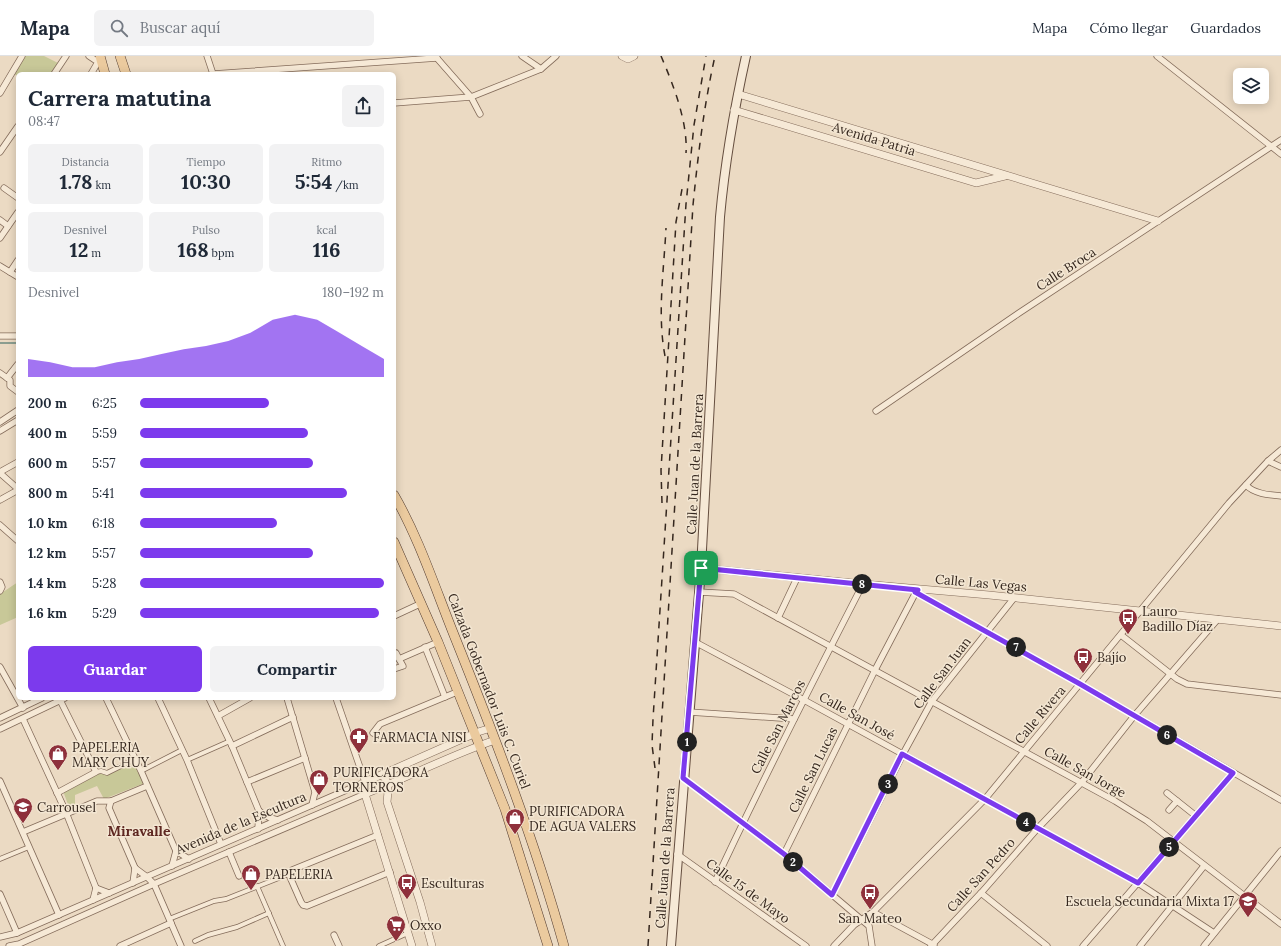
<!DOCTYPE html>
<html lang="es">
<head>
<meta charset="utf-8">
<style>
  :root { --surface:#fff; --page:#f2f2f3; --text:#1f2937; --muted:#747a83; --line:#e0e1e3; --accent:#7c3aed }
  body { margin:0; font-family:Lora,serif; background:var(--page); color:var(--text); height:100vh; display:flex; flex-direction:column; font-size:15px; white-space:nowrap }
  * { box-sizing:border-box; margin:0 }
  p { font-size:13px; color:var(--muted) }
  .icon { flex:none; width:22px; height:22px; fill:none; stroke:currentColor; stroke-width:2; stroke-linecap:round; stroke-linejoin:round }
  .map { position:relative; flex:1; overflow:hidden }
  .details { position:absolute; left:16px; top:16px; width:380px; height:628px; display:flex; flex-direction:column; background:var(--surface); border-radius:6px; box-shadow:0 2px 10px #0003 }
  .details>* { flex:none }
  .fabs { position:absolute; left:1233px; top:12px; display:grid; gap:8px }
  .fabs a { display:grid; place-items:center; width:36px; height:36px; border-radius:6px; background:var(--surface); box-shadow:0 2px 10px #0003; font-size:20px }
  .pin { position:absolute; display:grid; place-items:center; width:34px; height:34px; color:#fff; margin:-17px; border-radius:8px; box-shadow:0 2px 6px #0006 }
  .km { position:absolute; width:20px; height:20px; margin:-10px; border-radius:50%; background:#222; color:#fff; font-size:11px; line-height:20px; text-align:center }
  .round { display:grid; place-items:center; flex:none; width:42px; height:42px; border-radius:6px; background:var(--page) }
  .summary { display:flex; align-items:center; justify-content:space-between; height:68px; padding:0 12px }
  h1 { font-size:22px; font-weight:700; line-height:30px }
  .metrics { display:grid; grid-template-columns:repeat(3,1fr); gap:6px; height:68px; padding:4px 12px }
  .metrics div { display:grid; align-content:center; border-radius:6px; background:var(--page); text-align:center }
  .metrics b { font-size:20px; font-weight:700 }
  .metrics small { font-size:11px; font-weight:400 }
  .metrics p { font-size:11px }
  .chart { height:112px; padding:8px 12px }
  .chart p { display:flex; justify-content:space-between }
  .chart svg { width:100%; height:72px; margin-top:4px; fill:var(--accent); opacity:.7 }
  .cta { display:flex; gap:8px; margin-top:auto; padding:8px 12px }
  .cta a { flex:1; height:46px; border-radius:6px; background:var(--accent); color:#fff; font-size:16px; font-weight:700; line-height:46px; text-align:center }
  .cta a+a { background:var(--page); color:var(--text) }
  ul { padding:0 12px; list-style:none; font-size:13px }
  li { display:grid; grid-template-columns:64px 48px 1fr; align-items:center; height:30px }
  li i { height:10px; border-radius:5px; background:var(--accent) }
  header { display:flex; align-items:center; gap:24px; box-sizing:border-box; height:56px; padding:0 20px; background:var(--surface); border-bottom:1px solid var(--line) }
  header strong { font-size:19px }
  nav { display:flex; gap:22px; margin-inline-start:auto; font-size:14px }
  .search { width:280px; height:36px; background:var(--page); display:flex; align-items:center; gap:10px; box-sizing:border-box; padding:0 14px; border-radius:6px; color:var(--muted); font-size:15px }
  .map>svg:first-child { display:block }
  .green { fill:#c8c898 }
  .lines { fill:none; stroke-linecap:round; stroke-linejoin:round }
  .stream { stroke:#6d8b80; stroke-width:1.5 }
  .pedestrian-casing { stroke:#846c5b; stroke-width:5.5 }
  .minor-casing { stroke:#846c5b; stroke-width:7 }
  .tertiary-casing { stroke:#846c5b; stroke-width:8 }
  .secondary-casing { stroke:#654e3f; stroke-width:10 }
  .primary-casing { stroke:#523b2f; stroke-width:10 }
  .pedestrian { stroke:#f6e9d6; stroke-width:4 }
  .minor { stroke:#f6e9d6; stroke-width:5.5 }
  .tertiary { stroke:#f6e9d6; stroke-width:7 }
  .secondary { stroke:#f6e9d6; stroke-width:8 }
  .primary { stroke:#ebca9e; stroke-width:9 }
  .rail { stroke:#35271e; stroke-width:1.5; stroke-dasharray:7 7; stroke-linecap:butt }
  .route-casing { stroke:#fff; stroke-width:8 }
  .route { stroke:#7c3aed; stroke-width:5 }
  .labels { text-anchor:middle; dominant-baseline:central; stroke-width:3; stroke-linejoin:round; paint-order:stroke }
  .street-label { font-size:13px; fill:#35271e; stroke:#f3e6d2 }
  .poi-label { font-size:13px; fill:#35271e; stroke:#f3e6d2; text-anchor:start }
  .neighbourhood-label { font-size:14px; font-weight:bold; fill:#5e2721; stroke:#f3e6d2 }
</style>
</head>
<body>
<header>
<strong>Mapa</strong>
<div class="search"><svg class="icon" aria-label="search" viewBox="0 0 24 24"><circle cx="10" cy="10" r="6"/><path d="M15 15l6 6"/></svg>Buscar aquí</div>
<nav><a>Mapa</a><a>Cómo llegar</a><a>Guardados</a></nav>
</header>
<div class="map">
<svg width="1281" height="890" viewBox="0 0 1281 890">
  <rect width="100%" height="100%" fill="#ebdac3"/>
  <g class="green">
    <path d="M24,0H44L60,8L54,18H18V20L14,18Z"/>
    <path d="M18,526V561L0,569V538Z"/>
    <path d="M135,705L145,727L104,743L97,730L75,739V748L69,751L63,735L100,717L107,718Z"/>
  </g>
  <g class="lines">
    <path class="stream" d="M0,287H18"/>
    <defs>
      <g id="pedestrian">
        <path d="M187,704L230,685"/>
        <path d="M141,715L182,694"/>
        <path d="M96,716L101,715L107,717L135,703"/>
        <path d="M0,803L29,791"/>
        <path d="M257,830L283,890"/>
        <path d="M169,863L214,845L226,843L289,818"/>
        <path d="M195,885L208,879L237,871L269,857"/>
        <path d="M379,890L408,877"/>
      </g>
      <g id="minor">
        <path d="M89,0L98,6L91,18"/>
        <path d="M207,0L213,18"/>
        <path d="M435,0L471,41L480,58"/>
        <path d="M522,0L541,13"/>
        <path d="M1157,0L1281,98"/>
        <path d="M54,18L66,0"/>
        <path d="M213,18L437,2"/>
        <path d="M0,37L22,0"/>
        <path d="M394,47L471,41L541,13L556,0"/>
        <path d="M0,96L18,70"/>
        <path d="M4,132L18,142"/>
        <path d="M0,164L8,170"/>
        <path d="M0,182L18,156"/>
        <path d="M0,210L18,221"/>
        <path d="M10,216L18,204"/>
        <path d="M0,280H18"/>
        <path d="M0,317L10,324V330L18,336"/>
        <path d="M7,322L18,308"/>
        <path d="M876,355L1019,257L1281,84"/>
        <path d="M0,366L18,354"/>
        <path d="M0,375L18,364"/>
        <path d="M1268,405L1281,411"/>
        <path d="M0,416L18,406"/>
        <path d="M0,417L18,433"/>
        <path d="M1246,429C1254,438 1270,439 1281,440"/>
        <path d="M0,444L18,434"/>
        <path d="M0,469L18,485"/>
        <path d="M0,526L2,531L0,535"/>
        <path d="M699,536L734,538L1115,745L1147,765L1281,868"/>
        <path d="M915,536L1080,628L1281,744"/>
        <path d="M394,560L422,547"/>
        <path d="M778,562L797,522"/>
        <path d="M1121,579L1177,623L1187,628L1281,639"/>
        <path d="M695,586L804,644L1138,827L1214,877"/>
        <path d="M425,591L445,641"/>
        <path d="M394,598L396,597L399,603L438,586"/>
        <path d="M0,611L23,652"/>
        <path d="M394,613L403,610L399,603"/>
        <path d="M106,642L141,715L176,795L189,803"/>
        <path d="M158,642L187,704L221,788"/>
        <path d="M209,642L232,690L259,755L270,762L278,764"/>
        <path d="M287,642L315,736L312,749"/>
        <path d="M689,656L794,663"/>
        <path d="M218,660L250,642"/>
        <path d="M0,662L42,642"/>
        <path d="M23,663L65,754L96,832L93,844"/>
        <path d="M0,673L65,642"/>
        <path d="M373,677L380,668L457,636"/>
        <path d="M232,690L293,661"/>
        <path d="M683,722L784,798L869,870L872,890"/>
        <path d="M0,725L59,859"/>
        <path d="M247,726L305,702"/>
        <path d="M147,730L111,745L109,752L135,812L147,821L154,828L181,890"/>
        <path d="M57,737L96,716L60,644"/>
        <path d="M1167,737L1196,760"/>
        <path d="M1169,754L1177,745"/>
        <path d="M258,773L259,755"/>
        <path d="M23,776L97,745H111"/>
        <path d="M378,779L292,814L289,818L290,821L301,846L303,849L307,850L390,816"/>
        <path d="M229,796L239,820"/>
        <path d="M677,798L806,890"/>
        <path d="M784,798L875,614L917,534"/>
        <path d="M172,810L176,795"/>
        <path d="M715,826C762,725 812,627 863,528"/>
        <path d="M133,827L135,812"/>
        <path d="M96,832L109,837"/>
        <path d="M981,837L1047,890"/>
        <path d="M0,838L17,877"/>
        <path d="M832,839L903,698L932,645L1014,542"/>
        <path d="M873,856L934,889"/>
        <path d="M334,879L339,890"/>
        <path d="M0,881L17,877L365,726L336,642"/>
        <path d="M9,890L19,888L154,828L365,738"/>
        <path d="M120,890L171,867"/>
        <path d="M834,890L854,869L873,856L985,743L1229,447L1268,405L1281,394"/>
        <path d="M931,890L981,837L1038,772L1082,726L1134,660L1218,563"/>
        <path d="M1083,890L1233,717"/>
        <path d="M1140,890L1204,810"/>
        <path d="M1204,890L1281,795"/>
      </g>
      <g id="tertiary">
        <path d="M622,0L628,3L634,0"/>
        <path d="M738,38L1158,165"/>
        <path d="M734,54L976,127L1005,120"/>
        <path d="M701,512L863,528L989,539L1281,570"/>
        <path d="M382,719C390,726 388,736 387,746L420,846L432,890"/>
        <path d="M365,738C409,721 451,699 495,684"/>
        <path d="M412,890L365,738V726L478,676L491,672"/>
      </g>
      <path id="secondary" d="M671,890L701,512L720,161C725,106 734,54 746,0"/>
      <g id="primary">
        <path d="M100,0L105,18"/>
        <path d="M120,0L126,18"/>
        <path d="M394,439C420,484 436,535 456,584C496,684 535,786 564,890"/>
        <path d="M394,486L438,586L505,753L548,890"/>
      </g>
    </defs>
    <use href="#pedestrian" class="pedestrian-casing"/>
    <use href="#minor" class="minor-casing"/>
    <use href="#tertiary" class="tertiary-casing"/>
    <use href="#secondary" class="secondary-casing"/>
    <use href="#primary" class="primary-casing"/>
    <use href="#pedestrian" class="pedestrian"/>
    <use href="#minor" class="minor"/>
    <use href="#tertiary" class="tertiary"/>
    <use href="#secondary" class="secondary"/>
    <use href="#primary" class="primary"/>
    <g class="rail">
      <path d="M661,0C673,28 688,66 686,97"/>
      <path d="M665,300C657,258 664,214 666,172"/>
      <path d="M662,447L661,414L676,166L682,133"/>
      <path d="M655,712L652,689L653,663L686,148L694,69L706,0"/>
      <path d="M648,890L693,149C698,99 704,49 715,0"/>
    </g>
  </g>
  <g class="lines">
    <defs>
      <path id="route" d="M701,512L918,534L915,536L1080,628L1233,717L1138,827L902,698L832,839L784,798L683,722Z"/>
    </defs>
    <use href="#route" class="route-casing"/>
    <use href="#route" class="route"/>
  </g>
  <defs>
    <symbol id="bus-pin" viewBox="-11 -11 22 30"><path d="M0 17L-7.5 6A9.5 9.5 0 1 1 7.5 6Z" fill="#8e303b" stroke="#f3e6d2"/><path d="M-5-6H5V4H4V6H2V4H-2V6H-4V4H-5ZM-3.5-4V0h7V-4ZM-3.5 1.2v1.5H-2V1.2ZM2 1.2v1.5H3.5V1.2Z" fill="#fff"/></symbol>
    <symbol id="pharmacy-pin" viewBox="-11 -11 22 30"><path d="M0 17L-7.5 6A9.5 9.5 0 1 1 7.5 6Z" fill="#8e303b" stroke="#f3e6d2"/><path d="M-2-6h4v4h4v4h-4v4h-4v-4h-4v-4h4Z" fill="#fff"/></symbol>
    <symbol id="shop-pin" viewBox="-11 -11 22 30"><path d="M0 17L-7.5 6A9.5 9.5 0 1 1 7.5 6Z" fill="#8e303b" stroke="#f3e6d2"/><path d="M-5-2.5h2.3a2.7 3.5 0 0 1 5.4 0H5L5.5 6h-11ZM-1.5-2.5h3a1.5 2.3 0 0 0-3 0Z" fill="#fff"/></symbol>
    <symbol id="school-pin" viewBox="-11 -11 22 30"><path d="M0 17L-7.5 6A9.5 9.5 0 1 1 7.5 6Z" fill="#8e303b" stroke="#f3e6d2"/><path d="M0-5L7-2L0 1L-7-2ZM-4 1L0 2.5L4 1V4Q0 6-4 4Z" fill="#fff"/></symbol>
    <symbol id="supermarket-pin" viewBox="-11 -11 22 30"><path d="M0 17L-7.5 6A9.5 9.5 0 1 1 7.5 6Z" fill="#8e303b" stroke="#f3e6d2"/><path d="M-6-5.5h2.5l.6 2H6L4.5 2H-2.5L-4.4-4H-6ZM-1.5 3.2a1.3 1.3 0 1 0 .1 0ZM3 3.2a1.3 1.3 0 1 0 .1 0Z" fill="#fff"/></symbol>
  </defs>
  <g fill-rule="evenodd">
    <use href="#bus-pin" x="1117" y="551" width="22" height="30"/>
    <use href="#bus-pin" x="1072" y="590" width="22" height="30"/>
    <use href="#pharmacy-pin" x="348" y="670" width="22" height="30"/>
    <use href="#shop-pin" x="47" y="687" width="22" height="30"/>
    <use href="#shop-pin" x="308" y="712" width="22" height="30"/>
    <use href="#school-pin" x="12" y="740" width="22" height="30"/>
    <use href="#shop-pin" x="504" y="751" width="22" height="30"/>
    <use href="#shop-pin" x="240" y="807" width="22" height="30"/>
    <use href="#bus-pin" x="396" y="816" width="22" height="30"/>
    <use href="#bus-pin" x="859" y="826" width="22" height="30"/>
    <use href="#school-pin" x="1237" y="834" width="22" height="30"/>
    <use href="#supermarket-pin" x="385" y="858" width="22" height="30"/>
  </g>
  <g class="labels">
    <g class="street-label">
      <text transform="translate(874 83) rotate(17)">Avenida Patria</text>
      <text transform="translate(1066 213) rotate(-33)">Calle Broca</text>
      <text transform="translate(695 408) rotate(-87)">Calle Juan de la Barrera</text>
      <text transform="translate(981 527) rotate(5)">Calle Las Vegas</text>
      <text transform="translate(942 617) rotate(-53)">Calle San Juan</text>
      <text transform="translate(489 635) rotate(69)">Calzada Gobernador Luis C. Curiel</text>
      <text transform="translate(1040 659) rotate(-50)">Calle Rivera</text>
      <text transform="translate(857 660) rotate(29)">Calle San José</text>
      <text transform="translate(778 671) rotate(-63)">Calle San Marcos</text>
      <text transform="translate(813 714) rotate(-64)">Calle San Lucas</text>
      <text transform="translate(1085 716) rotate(29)">Calle San Jorge</text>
      <text transform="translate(241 767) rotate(-23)">Avenida de la Escultura</text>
      <text transform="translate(665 802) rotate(-86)">Calle Juan de la Barrera</text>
      <text transform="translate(981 819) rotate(-48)">Calle San Pedro</text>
      <text transform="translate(748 835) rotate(36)">Calle 15 de Mayo</text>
    </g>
    <g class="poi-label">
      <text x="1142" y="555">Lauro<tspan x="1142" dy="15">Badillo Díaz</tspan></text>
      <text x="1097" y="601">Bajío</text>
      <text x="373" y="681">FARMACIA NISI</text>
      <text x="72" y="691">PAPELERIA<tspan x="72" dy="15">MARY CHUY</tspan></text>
      <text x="333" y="716">PURIFICADORA<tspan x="333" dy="15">TORNEROS</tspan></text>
      <text x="37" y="751">Carrousel</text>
      <text x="529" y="755">PURIFICADORA<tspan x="529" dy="15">DE AGUA VALERS</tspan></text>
      <text x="265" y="818">PAPELERIA</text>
      <text x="421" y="827">Esculturas</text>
      <text x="1234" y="845" text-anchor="end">Escuela Secundaria Mixta 17</text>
      <text x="870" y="862" text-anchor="middle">San Mateo</text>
      <text x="410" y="869">Oxxo</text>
    </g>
    <g class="neighbourhood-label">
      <text x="139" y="775">Miravalle</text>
    </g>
  </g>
</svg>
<div class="fabs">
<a><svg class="icon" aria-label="layers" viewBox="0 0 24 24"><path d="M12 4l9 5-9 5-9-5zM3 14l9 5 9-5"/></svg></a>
</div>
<div class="pin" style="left:701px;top:512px;background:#1e9e55"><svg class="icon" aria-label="arrive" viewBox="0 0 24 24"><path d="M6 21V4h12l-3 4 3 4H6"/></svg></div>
<b class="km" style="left:687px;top:686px">1</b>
<b class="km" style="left:793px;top:806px">2</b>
<b class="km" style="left:888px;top:728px">3</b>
<b class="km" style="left:1026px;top:766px">4</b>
<b class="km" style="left:1169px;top:791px">5</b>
<b class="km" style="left:1167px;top:679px">6</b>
<b class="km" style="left:1016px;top:591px">7</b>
<b class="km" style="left:862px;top:528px">8</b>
<section class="details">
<div class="summary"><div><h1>Carrera matutina</h1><p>08:47</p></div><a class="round"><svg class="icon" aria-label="share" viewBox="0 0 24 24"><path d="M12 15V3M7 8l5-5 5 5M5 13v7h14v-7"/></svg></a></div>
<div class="metrics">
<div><p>Distancia</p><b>1.78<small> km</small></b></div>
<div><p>Tiempo</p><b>10:30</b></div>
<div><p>Ritmo</p><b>5:54<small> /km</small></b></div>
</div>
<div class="metrics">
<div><p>Desnivel</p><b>12<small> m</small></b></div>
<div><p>Pulso</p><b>168<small> bpm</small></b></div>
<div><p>kcal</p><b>116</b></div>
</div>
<div class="chart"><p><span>Desnivel</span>180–192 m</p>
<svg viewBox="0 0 160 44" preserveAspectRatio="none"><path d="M0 44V33L10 35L20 38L30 38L40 35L50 33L60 30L70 27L80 25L90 22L100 17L110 9L120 6L130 9L140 17L150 25L160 33V44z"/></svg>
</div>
<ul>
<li><b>200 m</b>6:25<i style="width:53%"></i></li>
<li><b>400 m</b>5:59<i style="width:69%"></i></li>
<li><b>600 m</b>5:57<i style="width:71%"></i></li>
<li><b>800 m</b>5:41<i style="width:85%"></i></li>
<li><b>1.0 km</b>6:18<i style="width:56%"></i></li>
<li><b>1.2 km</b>5:57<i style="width:71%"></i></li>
<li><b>1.4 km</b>5:28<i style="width:100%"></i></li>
<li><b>1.6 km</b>5:29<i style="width:98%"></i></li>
</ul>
<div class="cta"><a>Guardar</a><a>Compartir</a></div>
</section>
</div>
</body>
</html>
